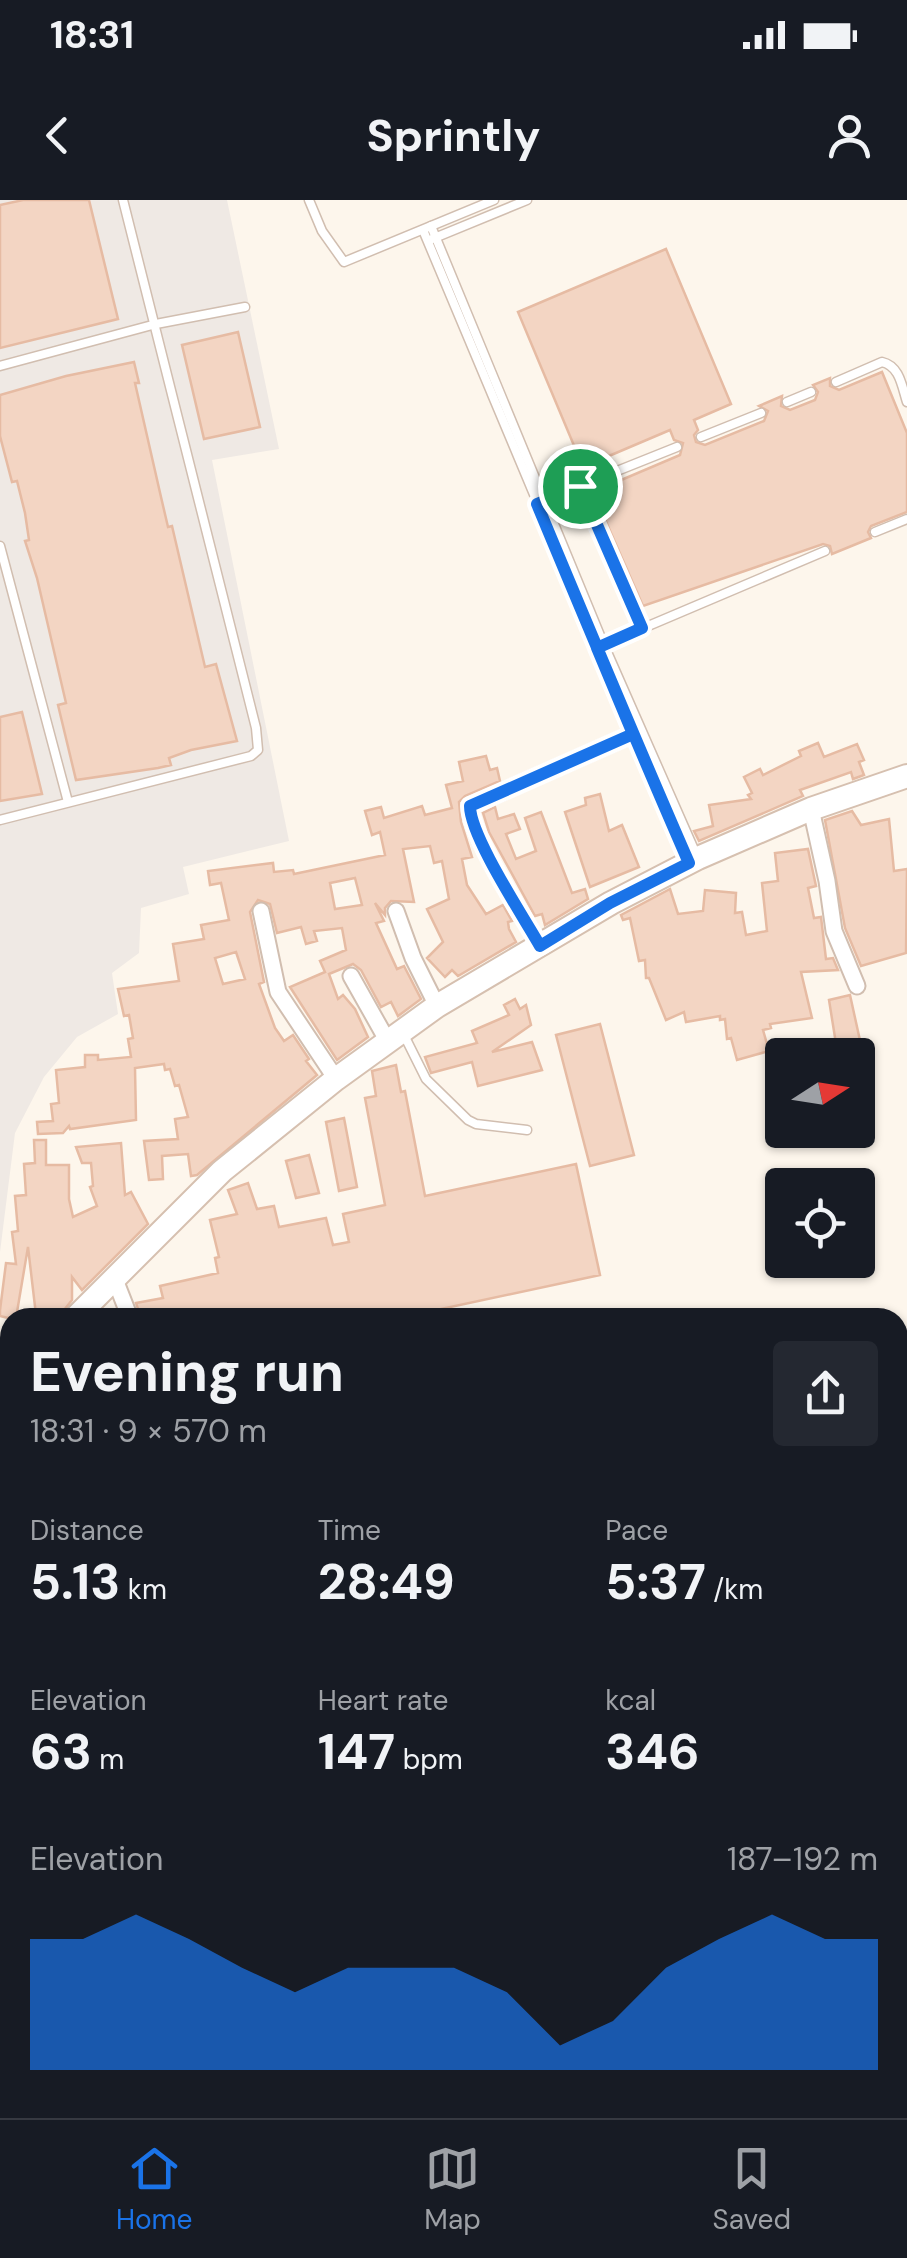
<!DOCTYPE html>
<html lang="en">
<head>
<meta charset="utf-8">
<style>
  :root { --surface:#171b24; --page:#242831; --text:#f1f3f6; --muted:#9ea1a6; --line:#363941; --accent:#1a73e8 }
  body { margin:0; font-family:"DM Sans",sans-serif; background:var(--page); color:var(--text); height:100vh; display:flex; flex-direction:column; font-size:38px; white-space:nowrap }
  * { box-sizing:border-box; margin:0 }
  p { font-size:32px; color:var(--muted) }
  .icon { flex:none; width:55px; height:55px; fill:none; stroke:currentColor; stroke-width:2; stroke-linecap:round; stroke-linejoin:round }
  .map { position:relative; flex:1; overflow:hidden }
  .drawer { position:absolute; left:0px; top:1108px; width:908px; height:812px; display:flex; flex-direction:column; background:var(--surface); border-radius:30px 30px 0 0; box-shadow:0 2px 8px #0004 }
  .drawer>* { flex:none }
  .needle { width:65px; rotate:78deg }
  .fabs { position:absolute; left:765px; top:838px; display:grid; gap:20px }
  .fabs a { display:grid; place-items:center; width:110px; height:110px; border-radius:10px; background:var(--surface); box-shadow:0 2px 8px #0004; font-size:50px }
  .pin { position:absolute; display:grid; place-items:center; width:85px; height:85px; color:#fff; margin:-42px; border:5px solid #fff; border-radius:50%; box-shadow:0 2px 10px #0007 }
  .round { display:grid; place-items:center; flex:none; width:105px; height:105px; border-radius:10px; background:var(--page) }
  .headline { display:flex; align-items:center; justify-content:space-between; height:170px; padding:0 30px }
  h1 { font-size:55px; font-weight:700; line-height:75px }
  .metrics { display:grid; grid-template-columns:repeat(3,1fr); gap:15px; height:170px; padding:10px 30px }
  .metrics div { display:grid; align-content:center }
  .metrics b { font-size:50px; font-weight:700 }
  .metrics small { font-size:28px; font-weight:400 }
  .metrics p { font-size:28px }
  .chart { height:280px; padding:20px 30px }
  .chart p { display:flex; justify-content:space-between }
  .chart svg { width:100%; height:180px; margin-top:10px; fill:var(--accent); opacity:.7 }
  .status { display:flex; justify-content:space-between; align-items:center; height:70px; padding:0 50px; background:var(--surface); direction:ltr }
  .status svg { height:28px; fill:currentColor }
  header { display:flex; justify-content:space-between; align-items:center; height:130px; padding:0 30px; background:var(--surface); font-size:45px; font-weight:700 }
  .tabs { display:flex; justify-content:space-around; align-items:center; height:140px; border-top:2px solid var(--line); background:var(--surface); font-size:28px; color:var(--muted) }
  .tabs a { display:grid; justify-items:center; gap:5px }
  .tabs .on { color:var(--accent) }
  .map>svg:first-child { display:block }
  .industrial { fill:#efe9e4 }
  .building { fill:#f3d5c3; stroke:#e6bba3; stroke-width:2.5; fill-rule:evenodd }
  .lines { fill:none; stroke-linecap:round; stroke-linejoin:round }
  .service-casing { stroke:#d1beb0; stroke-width:11 }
  .minor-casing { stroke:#d1beb0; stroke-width:19 }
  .secondary-casing { stroke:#d6c0b0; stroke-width:26 }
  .trunk-casing { stroke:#dad1cd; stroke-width:31 }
  .service { stroke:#fff; stroke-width:8 }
  .minor { stroke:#fff; stroke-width:15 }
  .secondary { stroke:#fff; stroke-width:22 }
  .trunk { stroke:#f9c8a4; stroke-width:28 }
  .route-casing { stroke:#fff; stroke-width:20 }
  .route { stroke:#1a73e8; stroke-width:12 }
</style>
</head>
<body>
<div class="status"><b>18:31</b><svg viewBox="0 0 49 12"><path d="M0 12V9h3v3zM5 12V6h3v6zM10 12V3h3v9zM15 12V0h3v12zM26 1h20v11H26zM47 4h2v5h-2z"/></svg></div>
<header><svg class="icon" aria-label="back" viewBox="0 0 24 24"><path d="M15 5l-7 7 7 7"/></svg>Sprintly<svg class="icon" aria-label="person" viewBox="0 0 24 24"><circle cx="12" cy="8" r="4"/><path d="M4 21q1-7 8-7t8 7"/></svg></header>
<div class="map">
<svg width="907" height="1918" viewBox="0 0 907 1918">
  <rect width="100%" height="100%" fill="#fdf6ec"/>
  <path class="industrial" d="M0,0H227L279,249L212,260L289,641L183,667L189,694L141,708L139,753L112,773L118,814L77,837L44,877L15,933L0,1052Z"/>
  <g class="building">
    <path d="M23,0H89L118,119L0,148V5Z"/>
    <path d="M666,49L731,204L694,220L698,230L694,235L696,242L705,245L764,221L768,211L759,206L782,196L781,206L790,210L815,200L818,192L813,185L830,178V186L839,190L882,172L907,233V312L871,326L868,332L871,338L832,354L830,346L823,344L643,406L593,292L680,255L683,243L674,240L670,230L583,267L518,112Z"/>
    <path d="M238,132L260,227L204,239L182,145Z"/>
    <path d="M134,162L139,183H135L161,297L168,327L172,326L205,467L216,464L237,541L191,550L169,558L171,565L158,568L76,580L58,505L66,503L37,378L25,341L29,340L25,313L17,281L12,282L0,236V195L66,176Z"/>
    <path d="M22,512L42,594L0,601V517Z"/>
    <path d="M818,543L824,557L857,544L864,560L859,562L864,575L853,579L851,572L800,590L803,596L699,641L694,631L713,626L709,605L751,599L748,595L752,593L744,577L760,569L763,575L801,556L799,551Z"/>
    <path d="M486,556L490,570L497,568L500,581L465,596L459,602L461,622L472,657L462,659L467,685L486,714L503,705L512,721L508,722L509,729L516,742L458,776L452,770L445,777L427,758L443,742L427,709L449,699L442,661L434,663L430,646L403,649L414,702L391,701L385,708V715L375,703L384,721L376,723L397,769L404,766L421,799L398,816L391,802L381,807L361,770L353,764L329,774L338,799L343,795L355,809L368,837L337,860L290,787L325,772L320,761L346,750L342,728L314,731L317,741L306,744L301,727L277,733L270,704L258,700L250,712L264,782L259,784L275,828L284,841L293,835L309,859L306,861L317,875L197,975L191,976L188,954L162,956L163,979L149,980L144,941L178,939L175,919L188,917L179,885L175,886L170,869L165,870L164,864L135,868L136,920L70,929L69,926L63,933L38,934L37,922L53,921L51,904L59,903L56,870L85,867V855H98V860L131,857L128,839L133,838L129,815L124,816L118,789L179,781L173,744L204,739L201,725L229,720L221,683L210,685L208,671L273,663L274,672L293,670L294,674L385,655L380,632L372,635L365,611L381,607L384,618L422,606L425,615L452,608L446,585L463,581L459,562ZM355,678L362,705L335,709L330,683ZM236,752L245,779L223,784L215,758Z"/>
    <path d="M600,594L609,631L622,625L639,667L590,687L565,612L586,605L585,598Z"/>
    <path d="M495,607L498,619L514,614L520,629L506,634L516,659L536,651L525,618L541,612L572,693L585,689L588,699L545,725L542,714L535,716L489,632L483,613Z"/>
    <path d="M852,611L861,625L889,619L894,671L907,669L906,753L861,766L845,728L825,620Z"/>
    <path d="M808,649L816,686L808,688L814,718L821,717L826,759L833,758L838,770L801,772L812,818L770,824L771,828L763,830L769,851L737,860L731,838L727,839L725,819L720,820V816L686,822L684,812L666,820L649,778H646L645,760L639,761L630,718L623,720L621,715L670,689L678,714L703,711L705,690L736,693L735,713L742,712L746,735L767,731L762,683L778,681L775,653Z"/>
    <path d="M850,795L861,845L837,850L829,800Z"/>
    <path d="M515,799L520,809L526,805L531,825L492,852L532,842L542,870L478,886L472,862L431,873L425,857L477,843L472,831L509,815L504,805Z"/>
    <path d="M600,824L634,955L590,966L556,835Z"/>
    <path d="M396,865L401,892L405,891L425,996L576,964L600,1075L399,1118H141L136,1103L163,1098L160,1086L218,1073L215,1058L219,1057L210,1020L237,1014L228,990L248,983L257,1009L274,1006L279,1027L326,1018L333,1045L349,1042L343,1014L385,1005L365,898L376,896L372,871Z"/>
    <path d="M344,918L357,987L339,991L326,922Z"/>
    <path d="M34,940H46V965H69V999L73,1017L97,1006L90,987L93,986L91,963H82L76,947L121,943L125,995L131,992L148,1024L82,1090L72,1077V1100L60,1115H36L28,1047L16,1118H8L0,1116V1110L6,1063L16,1064L12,1032L18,1031L15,996L26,995L24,964L35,963Z"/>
    <path d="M309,955L319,993L296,998L286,961Z"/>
  </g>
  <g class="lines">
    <defs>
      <g id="service">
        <path d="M309,0L322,31L344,62L494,0"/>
        <path d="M431,26L604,445L696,654"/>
        <path d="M423,30L687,659"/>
        <path d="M432,39L527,0"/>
        <path d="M0,166L156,124L245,107"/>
        <path d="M836,182L882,162C900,166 902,187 907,202"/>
        <path d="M787,202L811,192"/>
        <path d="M701,237L761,213"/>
        <path d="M580,285L642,429"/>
        <path d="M542,301L677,247"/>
        <path d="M875,332L907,319"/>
        <path d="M0,346L68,602"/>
        <path d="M601,446L825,351"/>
        <path d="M0,620L251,556L258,550L256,528L123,0"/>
        <path d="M403,833L426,879L468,920L476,924L527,930"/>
        <path d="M898,1521L907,1520"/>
        <path d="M898,1666L907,1665"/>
        <path d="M790,1910L791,1918"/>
        <path d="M251,1918V1910"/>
        <path d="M434,1918L437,1910"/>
      </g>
      <g id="minor">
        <path d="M811,609L827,681L834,731L857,786"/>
        <path d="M261,711L278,792L336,879"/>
        <path d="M396,711L413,758L437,806"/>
        <path d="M540,746C523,715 470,637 470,606L633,534"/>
        <path d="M351,776L387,840"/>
        <path d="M114,1077L130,1118"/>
        <path d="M5,1519H10"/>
        <path d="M625,1918L626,1910"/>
      </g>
      <g id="secondary">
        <path d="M75,1118L222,971L336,879L437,806L611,703L698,658L811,609L907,576"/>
        <path d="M0,1195L10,1185"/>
      </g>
      <g id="trunk">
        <path d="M0,1662L10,1666"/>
        <path d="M539,1910L555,1918"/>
      </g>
    </defs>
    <use href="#service" class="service-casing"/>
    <use href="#minor" class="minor-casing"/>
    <use href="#secondary" class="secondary-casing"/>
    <use href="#trunk" class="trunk-casing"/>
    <use href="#service" class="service"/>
    <use href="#minor" class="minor"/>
    <use href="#secondary" class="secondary"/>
    <use href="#trunk" class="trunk"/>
  </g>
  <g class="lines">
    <defs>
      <path id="route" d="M580,286L537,304C587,424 637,544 689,663L610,703L540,746C523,716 470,636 470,606L633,534L597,448L642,428L580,286"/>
    </defs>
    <use href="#route" class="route-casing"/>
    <use href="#route" class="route"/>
  </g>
</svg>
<div class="fabs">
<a><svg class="needle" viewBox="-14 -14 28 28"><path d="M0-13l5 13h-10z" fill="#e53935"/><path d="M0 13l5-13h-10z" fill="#9ea1a6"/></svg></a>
<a><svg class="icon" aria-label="locate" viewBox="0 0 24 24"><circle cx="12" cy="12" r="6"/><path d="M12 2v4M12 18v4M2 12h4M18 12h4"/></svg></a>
</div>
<div class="pin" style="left:580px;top:286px;background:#1e9e55"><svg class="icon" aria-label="arrive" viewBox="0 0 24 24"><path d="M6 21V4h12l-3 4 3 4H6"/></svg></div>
<section class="drawer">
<div class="headline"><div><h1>Evening run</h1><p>18:31 · 9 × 570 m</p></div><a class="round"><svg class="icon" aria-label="share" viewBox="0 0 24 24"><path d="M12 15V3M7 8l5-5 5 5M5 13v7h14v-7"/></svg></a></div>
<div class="metrics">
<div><p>Distance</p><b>5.13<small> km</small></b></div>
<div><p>Time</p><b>28:49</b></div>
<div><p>Pace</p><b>5:37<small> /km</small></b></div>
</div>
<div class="metrics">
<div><p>Elevation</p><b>63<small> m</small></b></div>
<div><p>Heart rate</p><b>147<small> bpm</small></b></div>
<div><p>kcal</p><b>346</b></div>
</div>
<div class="chart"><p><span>Elevation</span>187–192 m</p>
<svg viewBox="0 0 160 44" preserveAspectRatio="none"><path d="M0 44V12L10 12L20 6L30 12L40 19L50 25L60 19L70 19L80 19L90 25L100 38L110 32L120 19L130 12L140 6L150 12L160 12V44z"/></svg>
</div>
</section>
</div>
<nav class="tabs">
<a class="on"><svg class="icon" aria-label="home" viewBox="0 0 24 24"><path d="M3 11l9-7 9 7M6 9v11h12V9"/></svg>Home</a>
<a><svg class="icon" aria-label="map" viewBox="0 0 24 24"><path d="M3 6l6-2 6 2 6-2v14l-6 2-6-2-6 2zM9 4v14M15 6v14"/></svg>Map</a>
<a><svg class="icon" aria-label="saved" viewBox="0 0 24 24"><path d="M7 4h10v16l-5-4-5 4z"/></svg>Saved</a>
</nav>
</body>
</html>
